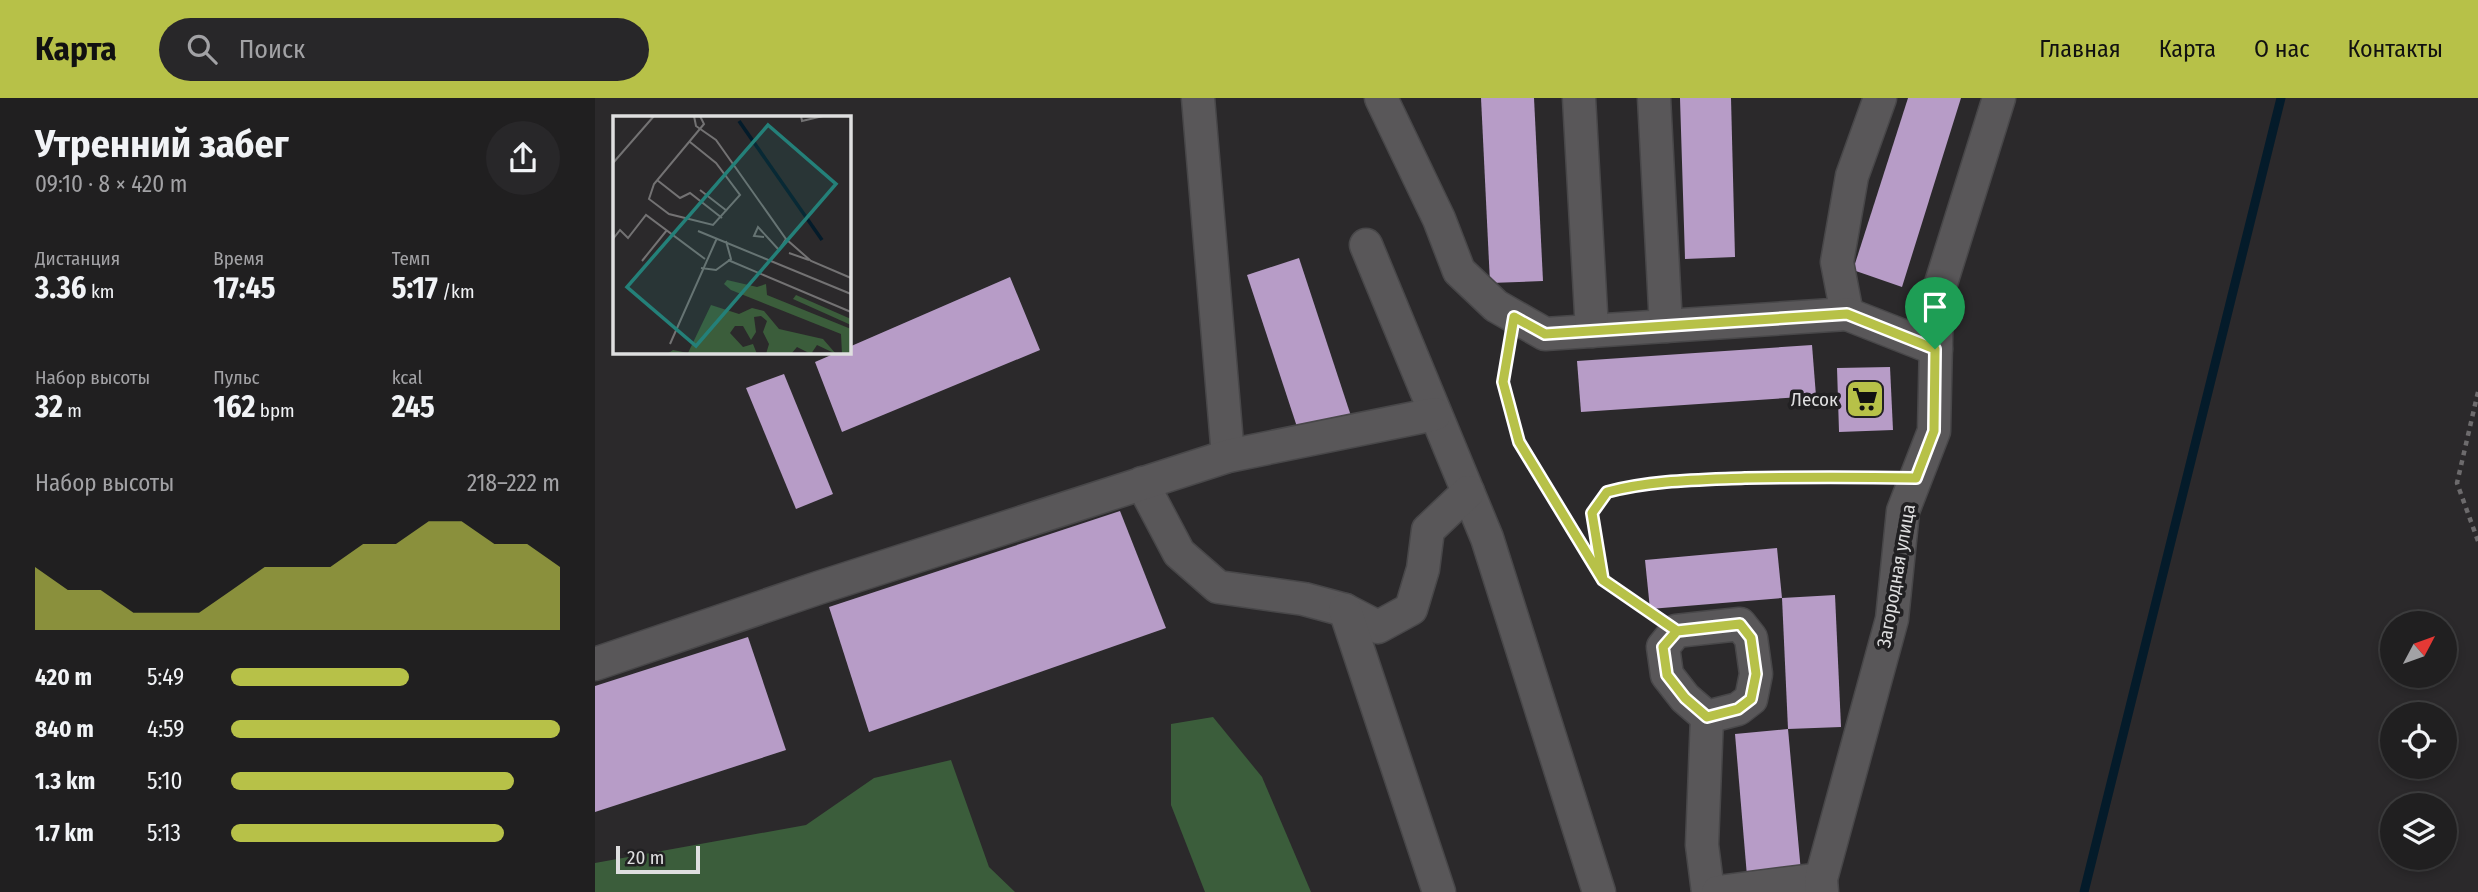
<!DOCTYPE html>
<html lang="ru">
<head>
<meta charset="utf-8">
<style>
  :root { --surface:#201f20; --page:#282729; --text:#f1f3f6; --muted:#a2a2a5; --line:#3d3d3e; --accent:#b7c148 }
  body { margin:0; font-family:"Fira Sans Condensed",sans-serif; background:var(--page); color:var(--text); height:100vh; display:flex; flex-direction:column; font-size:26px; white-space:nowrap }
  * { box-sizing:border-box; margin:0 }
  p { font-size:23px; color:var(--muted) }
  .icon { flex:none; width:38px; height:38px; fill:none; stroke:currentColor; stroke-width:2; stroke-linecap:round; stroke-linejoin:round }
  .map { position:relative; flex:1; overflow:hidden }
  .drawer { display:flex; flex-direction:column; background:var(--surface); width:595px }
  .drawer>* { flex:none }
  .needle { width:46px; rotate:49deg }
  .buttons { position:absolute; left:1785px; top:513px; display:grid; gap:14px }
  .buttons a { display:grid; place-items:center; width:77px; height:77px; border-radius:50%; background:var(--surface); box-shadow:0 4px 10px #0003,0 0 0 2px var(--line); font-size:35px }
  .scale { position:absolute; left:21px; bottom:18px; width:84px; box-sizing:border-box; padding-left:7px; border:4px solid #dfdfe0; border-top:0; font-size:19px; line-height:24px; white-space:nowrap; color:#dfdfe0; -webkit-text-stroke:5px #212022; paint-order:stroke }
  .pin { position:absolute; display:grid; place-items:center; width:60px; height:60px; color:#fff; margin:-72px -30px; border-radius:50% 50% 50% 0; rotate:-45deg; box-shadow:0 0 7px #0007 }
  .pin .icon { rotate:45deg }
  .round { display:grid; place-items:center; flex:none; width:74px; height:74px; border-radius:37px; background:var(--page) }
  .head { display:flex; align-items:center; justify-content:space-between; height:119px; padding:0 35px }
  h1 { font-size:38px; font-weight:700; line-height:52px }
  .stats { display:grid; grid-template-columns:repeat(3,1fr); gap:10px; height:119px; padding:7px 35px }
  .stats div { display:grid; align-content:center }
  .stats b { font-size:30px; font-weight:700 }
  .stats small { font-size:19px; font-weight:400 }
  .stats p { font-size:19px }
  .chart { height:196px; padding:14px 35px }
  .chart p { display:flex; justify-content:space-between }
  .chart svg { width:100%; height:126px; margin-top:7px; fill:var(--accent); opacity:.7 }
  ul { padding:0 35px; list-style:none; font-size:23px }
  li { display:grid; grid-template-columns:112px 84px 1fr; align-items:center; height:52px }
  li i { height:18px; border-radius:9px; background:var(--accent) }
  header { display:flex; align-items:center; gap:42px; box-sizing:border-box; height:98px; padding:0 35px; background:var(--accent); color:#111 }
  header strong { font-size:33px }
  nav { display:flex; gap:38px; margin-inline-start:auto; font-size:24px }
  .search { width:490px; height:63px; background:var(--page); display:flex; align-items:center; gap:18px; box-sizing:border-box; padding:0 24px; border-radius:38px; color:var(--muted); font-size:26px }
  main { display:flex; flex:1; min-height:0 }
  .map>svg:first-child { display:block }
  .forest { fill:#3b5d3b }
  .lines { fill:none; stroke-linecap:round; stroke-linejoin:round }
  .stream { stroke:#041b2a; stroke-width:9 }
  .building { fill:#b79cc7 }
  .minor-casing { stroke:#484749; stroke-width:35 }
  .path { stroke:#6d6b6d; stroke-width:4.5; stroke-dasharray:5 5; stroke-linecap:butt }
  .minor { stroke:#595759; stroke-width:32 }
  .route-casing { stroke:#fff; stroke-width:14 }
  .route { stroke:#b7c148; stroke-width:9 }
  .labels { text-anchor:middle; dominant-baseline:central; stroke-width:7; stroke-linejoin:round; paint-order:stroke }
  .poi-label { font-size:19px; fill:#dfdfe0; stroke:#212022; text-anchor:end }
  .street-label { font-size:19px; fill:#dfdfe0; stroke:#212022 }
  .inset-river { fill:none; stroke:#041b2a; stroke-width:3.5 }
  .inset-road { fill:none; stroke:#737273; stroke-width:2 }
  .view { fill:#248079; fill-opacity:0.15; stroke:#248079; stroke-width:3.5 }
  .inset-edge { fill:none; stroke:#dfdfe0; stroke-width:3.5 }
</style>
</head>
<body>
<header>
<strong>Карта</strong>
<div class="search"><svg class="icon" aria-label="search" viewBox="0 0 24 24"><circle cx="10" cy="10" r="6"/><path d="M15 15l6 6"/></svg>Поиск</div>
<nav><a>Главная</a><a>Карта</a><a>О нас</a><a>Контакты</a></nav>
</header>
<main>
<section class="drawer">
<div class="head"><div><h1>Утренний забег</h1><p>09:10 · 8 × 420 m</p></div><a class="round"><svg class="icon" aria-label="share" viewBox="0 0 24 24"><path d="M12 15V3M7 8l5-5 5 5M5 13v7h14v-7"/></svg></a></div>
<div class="stats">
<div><p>Дистанция</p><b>3.36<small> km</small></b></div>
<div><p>Время</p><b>17:45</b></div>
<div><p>Темп</p><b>5:17<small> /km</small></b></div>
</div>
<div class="stats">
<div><p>Набор высоты</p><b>32<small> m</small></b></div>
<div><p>Пульс</p><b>162<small> bpm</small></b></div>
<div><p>kcal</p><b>245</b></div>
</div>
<div class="chart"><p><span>Набор высоты</span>218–222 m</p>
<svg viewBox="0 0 160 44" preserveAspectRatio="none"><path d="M0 44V22L10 30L20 30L30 38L40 38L50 38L60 30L70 22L80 22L90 22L100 14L110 14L120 6L130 6L140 14L150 14L160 22V44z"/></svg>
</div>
<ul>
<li><b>420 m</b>5:49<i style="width:54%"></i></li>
<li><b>840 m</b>4:59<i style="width:100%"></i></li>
<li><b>1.3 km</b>5:10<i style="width:86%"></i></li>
<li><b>1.7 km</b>5:13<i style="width:83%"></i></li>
</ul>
</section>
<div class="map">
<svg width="1883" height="794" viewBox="0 0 1883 794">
  <rect width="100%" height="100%" fill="#2b292b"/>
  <g class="forest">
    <path d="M618,619L667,679L716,794H610L576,707V626Z"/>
    <path d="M356,662L394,769L420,794H0V765L211,727L279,680Z"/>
  </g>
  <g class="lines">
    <path class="stream" d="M1489,794L1686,0"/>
  </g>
  <g class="building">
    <path d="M886,0H939L948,183L895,185Z"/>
    <path d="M1085,0H1136L1140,159L1090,161Z"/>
    <path d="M1313,0H1366L1307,189L1258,172Z"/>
    <path d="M704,160L757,321L705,338L652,177Z"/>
    <path d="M415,179L445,252L247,334L220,264L243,254H254V249Z"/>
    <path d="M1217,247L1221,298L986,314L982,263Z"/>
    <path d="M1295,269L1298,332L1244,334L1242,270Z"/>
    <path d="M189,276L238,396L201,411L151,290Z"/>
    <path d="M525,413L571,530L274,634L234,509Z"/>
    <path d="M1182,450L1187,500L1055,511L1050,462Z"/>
    <path d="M1240,497L1246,629L1193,631L1187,500Z"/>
    <path d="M153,539L191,652L0,714V588Z"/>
    <path d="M1193,631L1206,774L1152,778L1140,636Z"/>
  </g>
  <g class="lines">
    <defs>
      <g id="minor">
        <path d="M603,0L633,358"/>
        <path d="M786,0L844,121L864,173L901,208L950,236L1252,216L1242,164L1257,78L1285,0"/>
        <path d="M984,0L997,233"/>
        <path d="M1059,0L1071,228"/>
        <path d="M771,147L892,440L1004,794"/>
        <path d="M1252,216L1341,251"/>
        <path d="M547,385L584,455L623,489L709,501L750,512L783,529L816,511L828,471L833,432L873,394"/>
        <path d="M750,512L844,794"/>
        <path d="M1145,526L1156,540L1161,576L1156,601L1143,611L1112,619L1090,600L1072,577L1068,549L1081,533Z"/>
        <path d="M0,566L223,490L633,358L840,316"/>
        <path d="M1112,619L1107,747L1113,794"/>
        <path d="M1123,794L1226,781"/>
        <path d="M1227,794L1226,781L1297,521L1308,413L1339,333L1342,198L1404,0"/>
      </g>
    </defs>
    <use href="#minor" class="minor-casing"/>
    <g class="path">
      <path d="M914,248L908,284L924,344L1008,482L1058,516"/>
      <path d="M1883,294L1862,385L1883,443"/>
      <path d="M1008,482L997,415L1012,394C1058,382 1104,382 1151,380C1197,379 1244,378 1291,379"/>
    </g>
    <use href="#minor" class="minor"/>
  </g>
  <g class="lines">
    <defs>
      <path id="route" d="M1340,251L1252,216L950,236L919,219L908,284L924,344L1008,482L1082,533L1145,526L1156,540L1161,576L1156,601L1143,611L1112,619L1090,600L1072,577L1068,549L1082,533L1008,482L997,415L1012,394C1058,382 1103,382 1150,380C1207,379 1264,379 1321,380L1339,333L1340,251"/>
    </defs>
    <use href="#route" class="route-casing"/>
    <use href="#route" class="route"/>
  </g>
  <defs>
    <symbol id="supermarket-square" viewBox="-11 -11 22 22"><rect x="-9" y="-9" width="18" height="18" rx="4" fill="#b7c148" stroke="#212022"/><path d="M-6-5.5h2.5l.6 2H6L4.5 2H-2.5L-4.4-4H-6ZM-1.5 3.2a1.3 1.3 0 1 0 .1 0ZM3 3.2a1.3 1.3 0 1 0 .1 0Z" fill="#111"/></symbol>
  </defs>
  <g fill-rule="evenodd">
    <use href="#supermarket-square" x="1248" y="279" width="44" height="44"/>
  </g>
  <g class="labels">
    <g class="poi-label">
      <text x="1243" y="301">Лесок</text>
    </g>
    <g class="street-label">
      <text transform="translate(1301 478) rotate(-80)">Загородная улица</text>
    </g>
  </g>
  <g transform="translate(18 18)">
    <rect width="238" height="238" fill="#2b292b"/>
    <path d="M114,164L144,171L153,168L154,179L238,213L237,238H229L228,218L118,174L111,168ZM183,179L238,203V209L180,183ZM98,189L126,198L139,192L151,195L166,213L210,223L223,238L204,229L198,238L184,231L178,238H153L156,228L150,216L154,205L148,200L141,201L143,216L138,224L130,210H122L117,217L130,231L140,228L144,238H54L60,234L75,237Z" fill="#3b5d3b"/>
    <path class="inset-river" d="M126,5L209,124"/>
    <path class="inset-road" d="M81,0L83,10L103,24L173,123L198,145L238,162M188,0L189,5L210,0M77,26L103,47L127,79L100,109L56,98L36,83L41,68L91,8L87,0M0,47L41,0M44,64L67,82L77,77L109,102M87,74L114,95M85,115L238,178M151,121L141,120L145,111L166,134L173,123M0,123L7,114L15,122L33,99L92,143M176,137L196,144M115,144L238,196M29,145L54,114M88,152L103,154L118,143L113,125M57,228L104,122"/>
    <path class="view" d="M155,9L223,68L83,230L14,171Z"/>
    <rect width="238" height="238" class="inset-edge"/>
  </g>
</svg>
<div class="buttons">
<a><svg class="needle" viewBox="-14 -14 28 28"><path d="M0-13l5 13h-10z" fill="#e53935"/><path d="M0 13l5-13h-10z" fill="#a2a2a5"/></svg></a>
<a><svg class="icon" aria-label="locate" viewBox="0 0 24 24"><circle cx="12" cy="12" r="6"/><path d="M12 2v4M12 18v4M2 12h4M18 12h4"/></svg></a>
<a><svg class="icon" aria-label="layers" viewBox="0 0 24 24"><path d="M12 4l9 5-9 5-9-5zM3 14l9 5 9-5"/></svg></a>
</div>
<div class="scale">20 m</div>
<div class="pin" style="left:1340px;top:251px;background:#1e9e55"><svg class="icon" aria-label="arrive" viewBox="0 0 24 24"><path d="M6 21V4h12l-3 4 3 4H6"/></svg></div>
</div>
</main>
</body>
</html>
